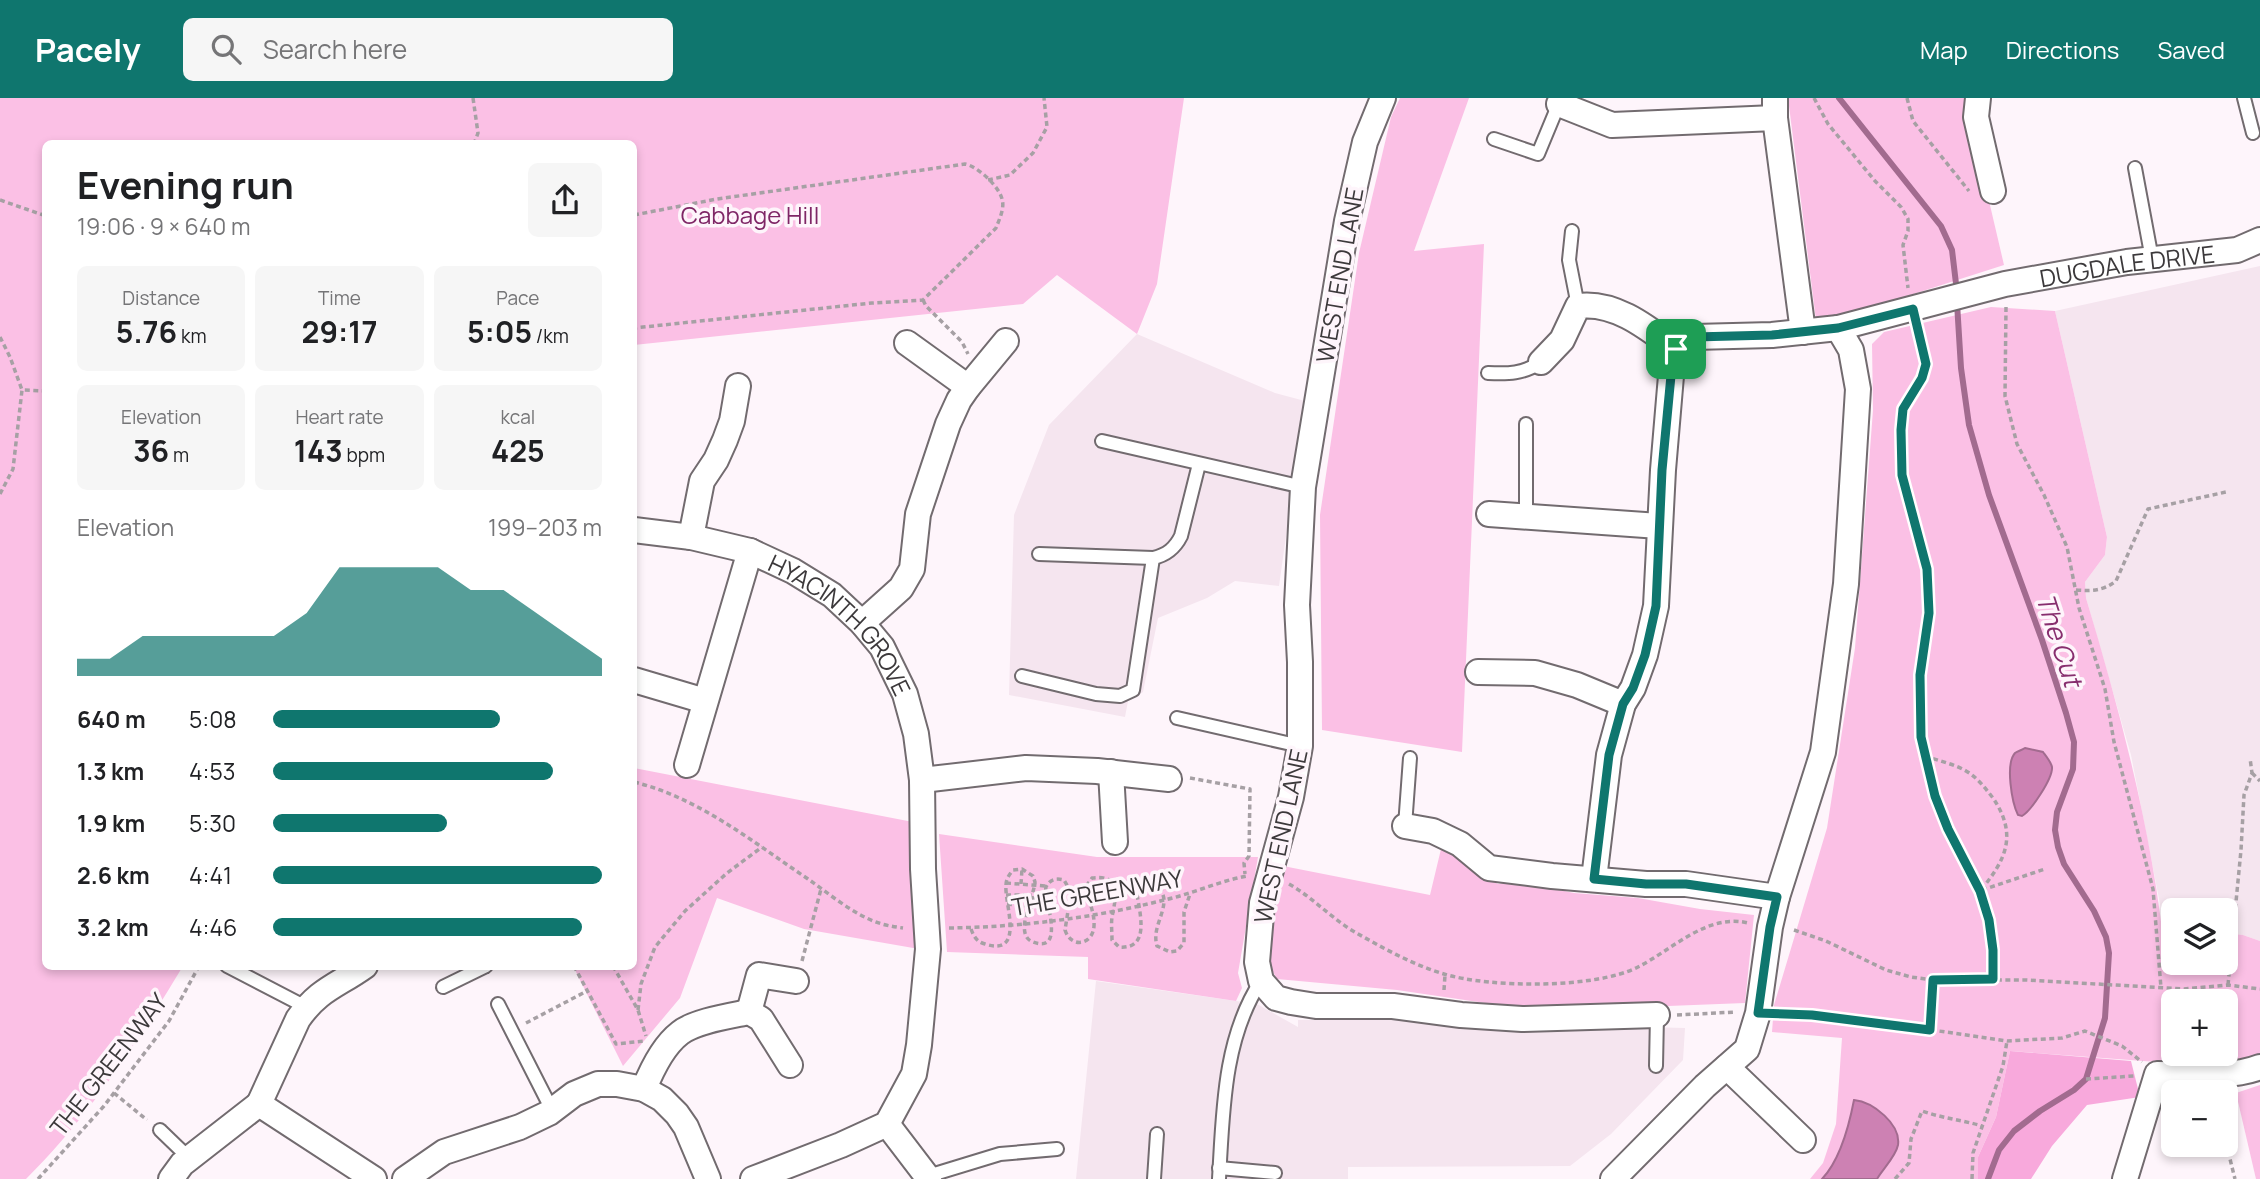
<!DOCTYPE html>
<html lang="en">
<head>
<meta charset="utf-8">
<style>
  :root { --surface:#fff; --page:#f6f6f6; --text:#202124; --muted:#757577; --accent:#0f766e }
  body { margin:0; font-family:Manrope,sans-serif; background:var(--page); color:var(--text); height:100vh; display:flex; flex-direction:column; font-size:26px; white-space:nowrap }
  * { box-sizing:border-box; margin:0 }
  p { font-size:23px; color:var(--muted) }
  .icon { flex:none; width:38px; height:38px; fill:none; stroke:currentColor; stroke-width:2; stroke-linecap:round; stroke-linejoin:round }
  .map { position:relative; flex:1; overflow:hidden }
  .sheet { position:absolute; left:42px; top:42px; width:595px; height:830px; display:flex; flex-direction:column; background:var(--surface); border-radius:10px; box-shadow:0 4px 10px #0003 }
  .sheet>* { flex:none }
  .buttons { position:absolute; left:2161px; top:800px; display:grid; gap:14px }
  .buttons a { display:grid; place-items:center; width:77px; height:77px; border-radius:10px; background:var(--surface); box-shadow:0 4px 10px #0003; font-size:35px }
  .pin { position:absolute; display:grid; place-items:center; width:60px; height:60px; color:#fff; margin:-30px; border-radius:14px; box-shadow:0 4px 10px #0006 }
  .round { display:grid; place-items:center; flex:none; width:74px; height:74px; border-radius:10px; background:var(--page) }
  .overview { display:flex; align-items:center; justify-content:space-between; height:119px; padding:0 35px }
  h1 { font-size:38px; font-weight:700; line-height:52px }
  .metrics { display:grid; grid-template-columns:repeat(3,1fr); gap:10px; height:119px; padding:7px 35px }
  .metrics div { display:grid; align-content:center; border-radius:10px; background:var(--page); text-align:center }
  .metrics b { font-size:30px; font-weight:700 }
  .metrics small { font-size:19px; font-weight:400 }
  .metrics p { font-size:19px }
  .chart { height:196px; padding:14px 35px }
  .chart p { display:flex; justify-content:space-between }
  .chart svg { width:100%; height:126px; margin-top:7px; fill:var(--accent); opacity:.7 }
  ul { padding:0 35px; list-style:none; font-size:23px }
  li { display:grid; grid-template-columns:112px 84px 1fr; align-items:center; height:52px }
  li i { height:18px; border-radius:9px; background:var(--accent) }
  header { display:flex; align-items:center; gap:42px; box-sizing:border-box; height:98px; padding:0 35px; background:var(--accent); color:#fff }
  header strong { font-size:33px }
  nav { display:flex; gap:38px; margin-inline-start:auto; font-size:24px }
  .search { width:490px; height:63px; background:var(--page); display:flex; align-items:center; gap:18px; box-sizing:border-box; padding:0 24px; border-radius:10px; color:var(--muted); font-size:26px }
  .map>svg:first-child { display:block }
  .built { fill:#f5e5ef }
  .green { fill:#fbc0e5; fill-rule:evenodd }
  .forest { fill:#f8a9dc }
  .water { fill:#cd81b3; stroke:#a26b8f; stroke-width:2 }
  .lines { fill:none; stroke-linecap:round; stroke-linejoin:round }
  .stream { stroke:#a26b8f; stroke-width:6 }
  .service-casing { stroke:#726b6f; stroke-width:16 }
  .minor-casing { stroke:#726b6f; stroke-width:28 }
  .path { stroke:#a6a0a4; stroke-width:3.5; stroke-dasharray:5 3.5; stroke-linecap:butt }
  .service { stroke:#fff; stroke-width:12 }
  .minor { stroke:#fff; stroke-width:24 }
  .route-casing { stroke:#fff; stroke-width:14 }
  .route { stroke:#0f766e; stroke-width:9 }
  .labels { text-anchor:middle; dominant-baseline:central; stroke-width:7; stroke-linejoin:round; paint-order:stroke }
  .park-label { font-size:24px; fill:#7f2666; stroke:#fef5fb }
  .street-label { font-size:24px; fill:#3c393b; stroke:#fef5fb }
  .water-label { font-size:26px; font-style:italic; fill:#872e6e; stroke:#fef5fb }
</style>
</head>
<body>
<header>
<strong>Pacely</strong>
<div class="search"><svg class="icon" aria-label="search" viewBox="0 0 24 24"><circle cx="10" cy="10" r="6"/><path d="M15 15l6 6"/></svg>Search here</div>
<nav><a>Map</a><a>Directions</a><a>Saved</a></nav>
</header>
<div class="map">
<svg width="2260" height="1081" viewBox="0 0 2260 1081">
  <rect width="100%" height="100%" fill="#fef5fb"/>
  <g class="built">
    <path d="M2260,168V843L2243,837L2226,835V812H2174L2173,858L2168,873L2160,806L2131,657L2086,500L2085,484L2105,457L2107,439L2055,213Z"/>
    <path d="M1137,236L1275,295L1305,303L1279,488L1235,483L1207,500L1158,520L1143,594L1128,603L1125,619L1009,597L1014,417L1049,327Z"/>
    <path d="M1096,883L1257,906L1298,929V922H1428L1439,924L1685,930L1683,962L1611,1036L1570,1068L1348,1069V1081H1076Z"/>
  </g>
  <g class="green">
    <path d="M0,0H1184L1157,186L1137,236L1057,177L1023,206L634,247V46H46V868H183C138,943 89,1019 26,1081H0Z"/>
    <path d="M1400,0H1469L1414,153L1484,146L1462,654L1322,632L1320,417L1359,155L1391,19Z"/>
    <path d="M1788,0H1968V13L2004,167L1901,200L1816,222Z"/>
    <path d="M1991,209L2055,213L2107,439L2105,457L2085,484L2086,500C2122,620 2154,741 2166,867L2169,872L2173,858L2174,864H2226V835L2243,837L2260,843V955L2241,963L2170,965L2010,953L1996,1019L1978,1059V1081H1877L1898,1050L1854,1003C1849,1028 1840,1062 1822,1081H1810L1823,1065L1836,1026L1842,940L1772,934L1774,907L1827,730L1855,550L1873,312L1872,246L1884,234ZM2174,903H2226V956H2174Z"/>
    <path d="M634,670L913,724L919,851L804,831L717,800L680,900L623,968L573,868H634Z"/>
    <path d="M939,736L1097,759H1258L1238,875L1242,890L1236,903L1088,881V859L947,854Z"/>
    <path d="M1441,751H1455L1476,775L1498,786L1515,783L1574,795L1638,800L1700,811L1754,817L1745,905L1540,913L1397,892L1277,881L1267,863L1278,767L1430,797Z"/>
    <path d="M2260,987V1081H2256L2236,995Z"/>
  </g>
  <path class="forest" d="M2010,953L2131,963L2140,999L2087,1007L2052,1048L2031,1081H1978V1059L1996,1019Z"/>
  <g class="water">
    <path d="M2025,650L2043,654C2046,658 2051,664 2052,669C2053,680 2031,713 2022,718L2018,717C2012,705 2005,666 2015,655C2018,653 2022,652 2025,650Z"/>
    <path d="M1854,1002C1873,1004 1901,1026 1898,1047C1896,1058 1883,1071 1877,1081H1822C1840,1062 1849,1028 1854,1002Z"/>
  </g>
  <g class="lines">
    <g class="stream">
      <path d="M1839,0L1941,128L1952,152L1957,194"/>
      <path d="M1957,205L1961,270L1969,327L1989,397L2042,542L2066,615L2074,644L2073,671L2057,714L2055,732L2058,749L2064,766L2094,813L2106,839L2109,855L2105,920L2086,981L2074,992L2040,1013L2014,1033L1999,1052L1988,1081"/>
    </g>
    <defs>
      <g id="service">
        <path d="M2244,0L2253,35"/>
        <path d="M1494,41L1538,56L1560,3"/>
        <path d="M2135,70L2152,161"/>
        <path d="M1572,133L1569,162L1578,208"/>
        <path d="M1488,275C1508,276 1523,276 1541,264"/>
        <path d="M1526,326V419"/>
        <path d="M1102,343L1303,389"/>
        <path d="M1039,456L1153,460C1167,457 1175,450 1181,438L1199,366"/>
        <path d="M1022,578L1096,596L1120,598L1133,592L1153,460"/>
        <path d="M1177,620L1300,648"/>
        <path d="M1405,728L1410,660"/>
        <path d="M227,868L306,909"/>
        <path d="M443,889L486,868"/>
        <path d="M498,906L552,1012"/>
        <path d="M1656,968L1657,917"/>
        <path d="M160,1032L189,1060"/>
        <path d="M1219,1070L1275,1075"/>
        <path d="M928,1078L1000,1056L1057,1051"/>
        <path d="M1154,1081L1157,1036"/>
        <path d="M1219,1081C1223,1015 1223,941 1261,883"/>
      </g>
      <g id="minor">
        <path d="M1383,0L1365,44L1347,123L1303,389L1297,507L1300,564V648L1291,699L1262,805L1257,864L1261,883L1276,900L1291,904L1316,908H1393L1461,917L1522,921L1657,917"/>
        <path d="M1775,0V20L1803,234"/>
        <path d="M1978,0L1976,19L1993,93"/>
        <path d="M1559,6L1612,27L1775,20"/>
        <path d="M907,245L968,289"/>
        <path d="M1541,264L1562,242L1578,208C1615,203 1648,230 1676,251"/>
        <path d="M1489,416L1659,428"/>
        <path id="s1" d="M634,432L691,439L750,453L793,473L832,497L862,525L882,549L905,596L916,636L922,682L923,771L928,851L919,947L914,976L887,1026L841,1047L753,1081"/>
        <path d="M691,439L702,383L716,362L725,342L732,323L738,288"/>
        <path d="M862,525L901,490L912,471L918,416L948,326L959,302L968,289L1006,243"/>
        <path d="M1478,574L1535,575L1577,587L1623,606"/>
        <path d="M634,582L705,603"/>
        <path d="M687,667L750,453"/>
        <path d="M1111,674L1115,744"/>
        <path d="M922,682L1026,670L1097,673L1169,681"/>
        <path d="M1405,728L1433,733L1460,746L1489,770L1552,778L1646,786H1686L1777,799"/>
        <path id="s2" d="M1594,781L1609,657L1623,606L1633,590L1645,557L1656,508L1663,372L1672,266L1676,251L1685,242L1694,239L1772,237L1838,230L2005,186L2127,164L2237,152L2260,142"/>
        <path d="M749,914L759,877L796,883"/>
        <path d="M1727,969L1803,1042"/>
        <path d="M644,991C652,971 663,948 680,935C695,923 730,918 749,914L761,921L790,967"/>
        <path d="M259,1006L298,921C319,891 337,888 365,868"/>
        <path d="M887,1026L929,1081"/>
        <path d="M171,1081L182,1066L259,1006L374,1081"/>
        <path d="M405,1081L444,1054L520,1029L549,1015L574,996L598,986H617L644,991L662,1001L677,1016L686,1029L708,1081"/>
        <path d="M1613,1081L1705,988L1747,951L1758,915L1770,829L1777,799L1823,654L1846,486L1858,291L1851,252L1838,230"/>
        <path d="M2125,1081L2157,976C2188,976 2230,981 2260,969"/>
      </g>
    </defs>
    <use href="#service" class="service-casing"/>
    <use href="#minor" class="minor-casing"/>
    <g class="path">
      <path d="M473,0L478,35L474,46"/>
      <path d="M1814,0L1828,26L1875,83L1901,109L1908,121V133L1903,147L1908,190"/>
      <path d="M1907,0L1913,23L1969,93"/>
      <path d="M988,82L1010,77L1033,55L1047,29L1044,0"/>
      <path d="M0,102L46,118"/>
      <path d="M634,117L717,101L965,66C977,68 999,88 1002,101C1005,110 999,122 996,130L923,202L872,205L634,230"/>
      <path d="M923,202L926,208L962,244L968,256"/>
      <path d="M2006,209L2005,298L2017,346L2044,397L2067,449L2079,510L2105,591L2114,644L2153,791L2161,890"/>
      <path d="M1918,231L1925,266L1921,280L1903,311L1901,332L1902,377L1927,471L1929,515L1920,577L1921,639L1935,698L1948,731L1980,793L1989,822L1993,852V881"/>
      <path d="M0,239L10,259L22,292"/>
      <path d="M0,396L13,371L22,292L46,293"/>
      <path d="M2076,492C2092,493 2103,493 2116,483L2148,411L2226,394"/>
      <path d="M1925,658C1939,663 1954,666 1966,673C1978,680 1985,690 1993,700C2018,737 2006,762 1980,793"/>
      <path d="M2252,675L2260,683"/>
      <path d="M1190,680L1250,691L1249,758L1244,765L1245,776"/>
      <path d="M634,684C699,700 753,744 808,781C831,797 855,818 882,826C889,828 896,829 903,830"/>
      <path d="M1006,785L1046,788"/>
      <path d="M1021,786L1022,771"/>
      <path d="M1289,786C1312,799 1330,819 1353,833C1381,849 1413,867 1444,876C1490,890 1595,891 1638,869C1672,852 1707,815 1748,825"/>
      <path d="M1982,792L2045,771"/>
      <path d="M1006,797H1032"/>
      <path d="M1032,800L1047,801"/>
      <path d="M1007,806L1029,808"/>
      <path d="M1028,811L1050,809"/>
      <path d="M949,830C1021,829 1094,820 1164,802C1192,796 1219,783 1247,778"/>
      <path d="M971,831C974,839 977,844 985,846C1026,859 1004,805 1006,787C1006,781 1009,777 1013,772L1022,771L1033,778L1035,784C1034,799 1013,837 1033,844C1067,857 1043,798 1046,789C1050,781 1056,780 1064,782L1071,794L1065,832C1071,851 1093,847 1094,828C1095,814 1087,801 1087,787L1092,780C1122,776 1116,799 1112,819C1111,826 1112,834 1112,842L1119,849C1153,852 1138,810 1136,789C1142,779 1150,781 1159,786C1160,791 1164,797 1164,802C1164,818 1152,831 1157,848L1170,854L1177,853L1184,845V814L1190,796"/>
      <path d="M1794,832L1826,843L1886,872L1911,879L1933,882H2027L2184,891L2228,887L2260,891"/>
      <path d="M802,863L821,791"/>
      <path d="M574,868L616,946L644,943"/>
      <path d="M613,868L638,912L646,938"/>
      <path d="M2228,887L2241,752L2244,697L2252,675L2250,660"/>
      <path d="M1444,892L1445,877"/>
      <path d="M638,912L641,886L655,849L685,813L727,775L762,749"/>
      <path d="M1779,916L1884,925L2007,943L2062,940L2085,933L2122,948L2142,964"/>
      <path d="M1677,917L1736,914"/>
      <path d="M526,925L587,893"/>
      <path d="M1930,932L1933,882"/>
      <path d="M2086,981L2134,978"/>
      <path d="M114,995L147,1022"/>
      <path d="M2226,1045L2235,1081"/>
      <path d="M38,1081L104,1008L169,923L199,868"/>
      <path d="M1895,1081L1909,1065L1911,1041L1922,1013C1942,1020 1962,1022 1982,1028"/>
      <path d="M1972,1081L1973,1055L2003,968L2007,943"/>
    </g>
    <use href="#service" class="service"/>
    <use href="#minor" class="minor"/>
  </g>
  <g class="lines">
    <defs>
      <path id="route" d="M1913,211L1926,266L1922,280L1903,311L1901,332L1902,377L1927,471L1929,515L1920,577L1921,639L1935,698L1948,731L1980,793L1989,822L1993,852V881L1933,882L1930,932L1812,917L1758,915L1770,829L1777,799L1686,786H1646L1594,781L1609,657L1623,606L1633,590L1645,557L1656,508L1662,372L1672,267L1676,251L1685,242L1694,239L1772,237L1838,230Z"/>
    </defs>
    <use href="#route" class="route-casing"/>
    <use href="#route" class="route"/>
  </g>
  <g class="labels">
    <g class="park-label">
      <text x="750" y="116">Cabbage Hill</text>
    </g>
    <g class="street-label">
      <text stroke="none"><textPath href="#s2" startOffset="1003">DUGDALE DRIVE</textPath></text>
      <text transform="translate(1339 177) rotate(-80)">WEST END LANE</text>
      <text stroke="none"><textPath href="#s1" startOffset="238">HYACINTH GROVE</textPath></text>
      <text transform="translate(1280 738) rotate(-78)">WEST END LANE</text>
      <text transform="translate(1097 794) rotate(-10)">THE GREENWAY</text>
      <text transform="translate(108 966) rotate(-52)">THE GREENWAY</text>
    </g>
    <g class="water-label">
      <text transform="translate(2060 542) rotate(72)">The Cut</text>
    </g>
  </g>
</svg>
<div class="buttons">
<a><svg class="icon" aria-label="layers" viewBox="0 0 24 24"><path d="M12 4l9 5-9 5-9-5zM3 14l9 5 9-5"/></svg></a>
<a>+</a>
<a>−</a>
</div>
<div class="pin" style="left:1676px;top:251px;background:#1e9e55"><svg class="icon" aria-label="arrive" viewBox="0 0 24 24"><path d="M6 21V4h12l-3 4 3 4H6"/></svg></div>
<section class="sheet">
<div class="overview"><div><h1>Evening run</h1><p>19:06 · 9 × 640 m</p></div><a class="round"><svg class="icon" aria-label="share" viewBox="0 0 24 24"><path d="M12 15V3M7 8l5-5 5 5M5 13v7h14v-7"/></svg></a></div>
<div class="metrics">
<div><p>Distance</p><b>5.76<small> km</small></b></div>
<div><p>Time</p><b>29:17</b></div>
<div><p>Pace</p><b>5:05<small> /km</small></b></div>
</div>
<div class="metrics">
<div><p>Elevation</p><b>36<small> m</small></b></div>
<div><p>Heart rate</p><b>143<small> bpm</small></b></div>
<div><p>kcal</p><b>425</b></div>
</div>
<div class="chart"><p><span>Elevation</span>199–203 m</p>
<svg viewBox="0 0 160 44" preserveAspectRatio="none"><path d="M0 44V38L10 38L20 30L30 30L40 30L50 30L60 30L70 22L80 6L90 6L100 6L110 6L120 14L130 14L140 22L150 30L160 38V44z"/></svg>
</div>
<ul>
<li><b>640 m</b>5:08<i style="width:69%"></i></li>
<li><b>1.3 km</b>4:53<i style="width:85%"></i></li>
<li><b>1.9 km</b>5:30<i style="width:53%"></i></li>
<li><b>2.6 km</b>4:41<i style="width:100%"></i></li>
<li><b>3.2 km</b>4:46<i style="width:94%"></i></li>
</ul>
</section>
</div>
</body>
</html>
